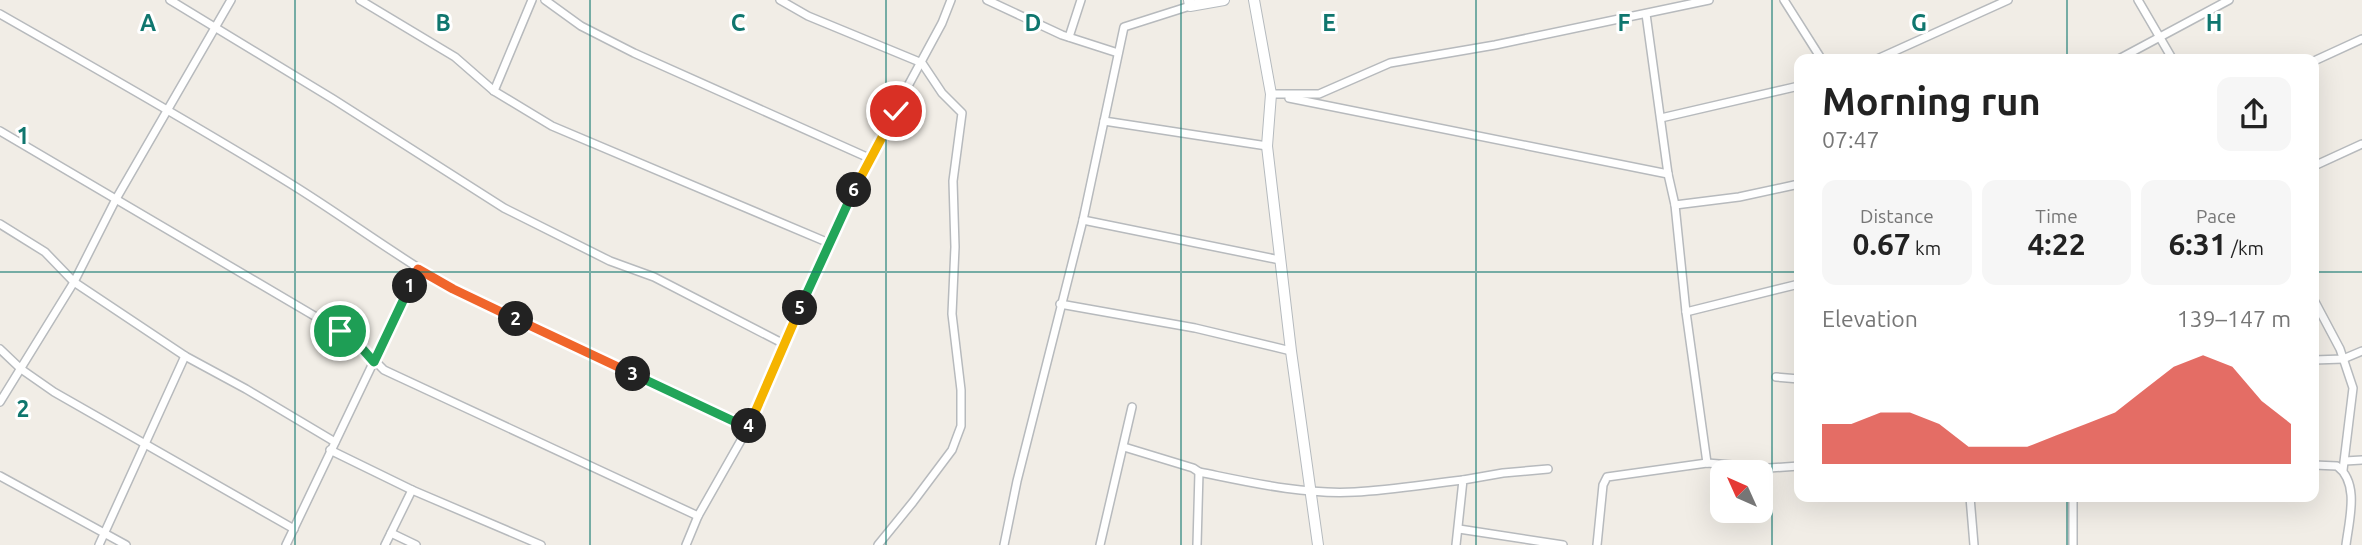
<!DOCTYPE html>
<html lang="en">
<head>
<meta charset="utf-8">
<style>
  :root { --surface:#fff; --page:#f6f6f6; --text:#222; --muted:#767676; --accent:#d93025 }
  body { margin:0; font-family:Ubuntu,sans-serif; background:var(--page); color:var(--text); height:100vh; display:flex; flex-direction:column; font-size:26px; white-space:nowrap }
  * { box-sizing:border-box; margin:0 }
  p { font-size:23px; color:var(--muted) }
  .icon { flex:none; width:38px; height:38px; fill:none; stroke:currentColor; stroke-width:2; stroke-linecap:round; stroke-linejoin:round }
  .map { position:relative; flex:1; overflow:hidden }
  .panel { position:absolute; left:1794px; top:54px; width:525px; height:448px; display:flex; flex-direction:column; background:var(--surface); border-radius:14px; box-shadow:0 7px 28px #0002 }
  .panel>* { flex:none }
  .needle { width:46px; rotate:315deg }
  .tools { position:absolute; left:1710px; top:460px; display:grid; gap:14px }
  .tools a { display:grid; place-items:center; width:63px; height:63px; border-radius:14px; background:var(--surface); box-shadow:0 7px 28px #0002; font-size:35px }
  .pin { position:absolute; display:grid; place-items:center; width:60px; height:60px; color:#fff; margin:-30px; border:4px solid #fff; border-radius:50%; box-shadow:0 2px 7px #0007 }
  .km { position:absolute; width:35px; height:35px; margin:-18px; border-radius:50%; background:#222; color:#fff; font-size:19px; line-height:35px; text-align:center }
  .round { display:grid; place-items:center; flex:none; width:74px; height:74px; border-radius:14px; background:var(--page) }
  .head { display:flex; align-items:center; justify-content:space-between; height:119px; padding:0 28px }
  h1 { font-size:38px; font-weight:700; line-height:52px }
  .figures { display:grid; grid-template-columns:repeat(3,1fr); gap:10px; height:119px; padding:7px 28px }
  .figures div { display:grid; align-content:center; border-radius:14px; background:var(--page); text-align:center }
  .figures b { font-size:30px; font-weight:700 }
  .figures small { font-size:19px; font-weight:400 }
  .figures p { font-size:19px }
  .chart { height:196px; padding:14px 28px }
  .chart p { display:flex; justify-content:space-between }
  .chart svg { width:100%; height:126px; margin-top:7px; fill:var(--accent); opacity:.7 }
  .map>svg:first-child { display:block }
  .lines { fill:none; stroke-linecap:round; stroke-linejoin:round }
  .street-casing { stroke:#b7babd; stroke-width:10 }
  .secondary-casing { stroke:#b5babe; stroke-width:12 }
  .street { stroke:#fff; stroke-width:7 }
  .secondary { stroke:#fff; stroke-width:10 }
  .split-1-casing { stroke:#fff; stroke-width:14 }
  .split-2-casing { stroke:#fff; stroke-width:14 }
  .split-3-casing { stroke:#fff; stroke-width:14 }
  .split-4-casing { stroke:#fff; stroke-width:14 }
  .split-5-casing { stroke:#fff; stroke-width:14 }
  .split-6-casing { stroke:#fff; stroke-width:14 }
  .split-7-casing { stroke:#fff; stroke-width:14 }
  .split-1 { stroke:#22a559; stroke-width:9 }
  .split-2 { stroke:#f0652b; stroke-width:9 }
  .split-3 { stroke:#f0652b; stroke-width:9 }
  .split-4 { stroke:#22a559; stroke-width:9 }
  .split-5 { stroke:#f5b400; stroke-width:9 }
  .split-6 { stroke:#22a559; stroke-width:9 }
  .split-7 { stroke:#f5b400; stroke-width:9 }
  .grid { fill:none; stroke:#0f766e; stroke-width:2; stroke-opacity:0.55 }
  .grid-label { font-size:23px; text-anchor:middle; font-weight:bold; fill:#0f766e; stroke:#fff; stroke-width:6; stroke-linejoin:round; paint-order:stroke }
</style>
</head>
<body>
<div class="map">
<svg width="2362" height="545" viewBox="0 0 2362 545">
  <rect width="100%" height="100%" fill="#f1ede6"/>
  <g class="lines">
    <defs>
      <g id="street">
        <path d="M170,0L333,99L504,208L610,261L654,277L784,344"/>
        <path d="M360,0L455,57L494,91L552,126L829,243"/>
        <path d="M545,0L581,26L634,53L869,158"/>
        <path d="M780,0L808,16L922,63L942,93L962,113L953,181L955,247L952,314L961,390V426L952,450L913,502L878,545"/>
        <path d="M987,0L1062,35L1118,53"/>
        <path d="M1784,0L1822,60"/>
        <path d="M2138,0L2173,60"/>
        <path d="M0,14C98,70 196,125 291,184C346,218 397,257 453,289L748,428"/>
        <path d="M1646,14L1668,174L1675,205L1686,312L1707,463"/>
        <path d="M1069,37L1081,0"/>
        <path d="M1875,60L2008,0"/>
        <path d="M2117,60L2229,0"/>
        <path d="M2314,61L2362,39"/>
        <path d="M494,91L532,0"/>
        <path d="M1271,94H1319L1390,63L1495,45L1709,0"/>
        <path d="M1289,98L1668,174"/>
        <path d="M1661,118L1799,86"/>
        <path d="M1104,121L1267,146"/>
        <path d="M0,131L340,331L359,345L384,370L698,516"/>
        <path d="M2314,166L2362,144"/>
        <path d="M1675,205L1739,197L1799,184"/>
        <path d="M1083,220L1280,260"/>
        <path d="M0,224L45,252L74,282L185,356L246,389L335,442"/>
        <path d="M2314,300L2340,349L2353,388L2343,470"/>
        <path d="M1060,304L1195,328L1291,351"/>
        <path d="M1686,312L1799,284"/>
        <path d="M0,349L21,369L54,392L294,529"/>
        <path d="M2314,360L2343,359L2362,351"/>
        <path d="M1776,377L1799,379"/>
        <path d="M0,402L74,282L116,199L231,0"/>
        <path d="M1124,447L1193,468L1199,472C1249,482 1303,495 1355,492C1391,490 1427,484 1463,480"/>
        <path d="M330,450L412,490L541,545"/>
        <path d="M2345,461L2362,460"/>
        <path d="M2314,465L2337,466C2360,483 2349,520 2346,545"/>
        <path d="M0,476L126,545"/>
        <path d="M1970,497L1974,545"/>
        <path d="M2073,497V545"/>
        <path d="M1459,529L1563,545"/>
        <path d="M391,533L416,545"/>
        <path d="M99,545L185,356"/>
        <path d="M286,545L418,269"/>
        <path d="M385,545L412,490"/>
        <path d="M686,545L698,516L748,428L829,243L869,158L942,23L951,0"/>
        <path d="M1004,545L1017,481L1083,220L1124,27L1190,6"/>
        <path d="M1100,545L1132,407"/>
        <path d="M1197,545L1199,472"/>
        <path d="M1456,545L1463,480L1503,473L1548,469"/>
        <path d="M1597,545L1603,485L1607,477L1707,463L1769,468L1799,466"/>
      </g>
      <g id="secondary">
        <path d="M1189,0L1190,6L1224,0"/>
        <path d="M1254,0L1271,94L1267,146L1291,351L1318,545"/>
      </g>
    </defs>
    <use href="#street" class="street-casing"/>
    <use href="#secondary" class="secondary-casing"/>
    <use href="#street" class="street"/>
    <use href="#secondary" class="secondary"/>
  </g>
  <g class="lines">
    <defs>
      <path id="split-1" d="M340,331L359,345L374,362L410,286"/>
      <path id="split-2" d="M410,286L418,269L453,289L516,319"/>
      <path id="split-3" d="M516,319L633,374"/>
      <path id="split-4" d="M633,374L748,428L749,426"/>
      <path id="split-5" d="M749,426L800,308"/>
      <path id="split-6" d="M800,308L854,190"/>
      <path id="split-7" d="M854,190L896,111"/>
    </defs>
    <use href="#split-1" class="split-1-casing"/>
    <use href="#split-2" class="split-2-casing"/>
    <use href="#split-3" class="split-3-casing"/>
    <use href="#split-4" class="split-4-casing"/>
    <use href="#split-5" class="split-5-casing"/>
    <use href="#split-6" class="split-6-casing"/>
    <use href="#split-7" class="split-7-casing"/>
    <use href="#split-1" class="split-1"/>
    <use href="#split-2" class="split-2"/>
    <use href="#split-3" class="split-3"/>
    <use href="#split-4" class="split-4"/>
    <use href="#split-5" class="split-5"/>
    <use href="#split-6" class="split-6"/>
    <use href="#split-7" class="split-7"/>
  </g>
  <path class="grid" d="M295,0V545M590,0V545M886,0V545M1181,0V545M1476,0V545M1772,0V545M2067,0V60M0,272H1799M2314,272H2362M2067,497V545"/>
  <g class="grid-label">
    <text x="148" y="31">A</text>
    <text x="443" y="31">B</text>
    <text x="738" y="31">C</text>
    <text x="1033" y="31">D</text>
    <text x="1329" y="31">E</text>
    <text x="1624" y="31">F</text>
    <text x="1919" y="31">G</text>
    <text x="2214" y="31">H</text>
    <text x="23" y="144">1</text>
    <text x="23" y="417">2</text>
  </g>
</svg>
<div class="tools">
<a><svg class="needle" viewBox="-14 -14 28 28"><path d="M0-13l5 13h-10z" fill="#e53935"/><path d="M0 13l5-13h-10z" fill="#767676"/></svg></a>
</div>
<div class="pin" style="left:340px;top:331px;background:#1e9e55"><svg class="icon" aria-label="arrive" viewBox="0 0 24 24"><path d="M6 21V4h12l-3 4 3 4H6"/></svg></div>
<div class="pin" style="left:896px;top:111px;background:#d93025"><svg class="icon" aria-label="check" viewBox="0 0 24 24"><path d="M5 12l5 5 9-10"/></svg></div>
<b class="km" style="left:410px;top:286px">1</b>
<b class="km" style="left:516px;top:319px">2</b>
<b class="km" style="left:633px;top:374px">3</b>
<b class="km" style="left:749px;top:426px">4</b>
<b class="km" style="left:800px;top:308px">5</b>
<b class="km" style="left:854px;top:190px">6</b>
<section class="panel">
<div class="head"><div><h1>Morning run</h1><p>07:47</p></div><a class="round"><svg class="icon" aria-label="share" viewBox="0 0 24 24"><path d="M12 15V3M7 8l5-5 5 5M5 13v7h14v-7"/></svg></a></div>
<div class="figures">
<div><p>Distance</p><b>0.67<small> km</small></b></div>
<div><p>Time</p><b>4:22</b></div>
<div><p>Pace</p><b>6:31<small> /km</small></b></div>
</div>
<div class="chart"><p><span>Elevation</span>139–147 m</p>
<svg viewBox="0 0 160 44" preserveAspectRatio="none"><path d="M0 44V30L10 30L20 26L30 26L40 30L50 38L60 38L70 38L80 34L90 30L100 26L110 18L120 10L130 6L140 10L150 22L160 30V44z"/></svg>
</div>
</section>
</div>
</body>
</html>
